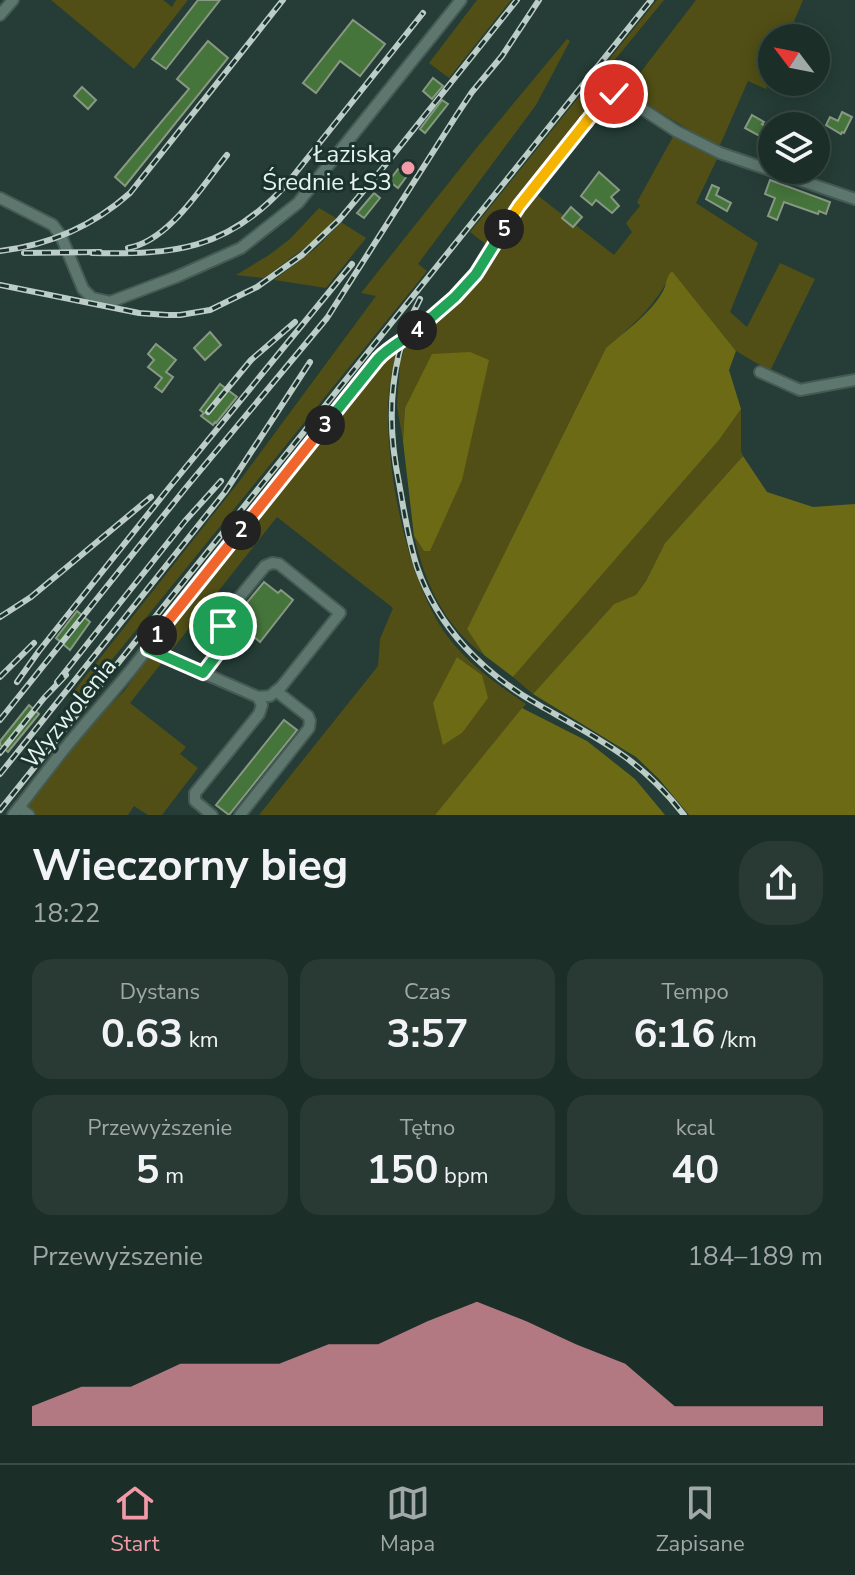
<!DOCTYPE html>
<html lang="pl">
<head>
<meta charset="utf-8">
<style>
  :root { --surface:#1c2e28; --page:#293a34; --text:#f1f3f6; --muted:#a0a8a8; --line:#3a4a45; --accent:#f39aa9 }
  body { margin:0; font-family:"Nunito Sans",sans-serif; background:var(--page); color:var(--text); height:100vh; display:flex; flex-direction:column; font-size:30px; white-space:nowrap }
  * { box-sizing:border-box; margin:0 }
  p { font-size:26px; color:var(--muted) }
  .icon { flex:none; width:44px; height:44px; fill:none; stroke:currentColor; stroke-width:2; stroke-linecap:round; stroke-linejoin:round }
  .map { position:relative; height:815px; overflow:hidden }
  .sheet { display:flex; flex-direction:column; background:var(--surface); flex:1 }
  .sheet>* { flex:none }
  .needle { width:52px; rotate:302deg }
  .controls { position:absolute; left:758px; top:24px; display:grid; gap:16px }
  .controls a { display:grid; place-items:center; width:72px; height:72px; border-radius:50%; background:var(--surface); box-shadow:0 4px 20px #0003,0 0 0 2px var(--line); font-size:40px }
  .pin { position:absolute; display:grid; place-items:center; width:68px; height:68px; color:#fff; margin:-34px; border:4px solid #fff; border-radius:50%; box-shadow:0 2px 8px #0007 }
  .km { position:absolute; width:40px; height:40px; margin:-20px; border-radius:50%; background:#222; color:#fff; font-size:22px; line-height:40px; text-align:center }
  .round { display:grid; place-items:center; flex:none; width:84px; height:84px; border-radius:32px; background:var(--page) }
  .summary { display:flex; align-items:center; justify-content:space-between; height:136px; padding:0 32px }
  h1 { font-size:44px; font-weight:700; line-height:60px }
  .metrics { display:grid; grid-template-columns:repeat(3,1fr); gap:12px; height:136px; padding:8px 32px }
  .metrics div { display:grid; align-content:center; border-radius:20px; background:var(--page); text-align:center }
  .metrics b { font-size:40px; font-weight:700 }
  .metrics small { font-size:22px; font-weight:400 }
  .metrics p { font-size:22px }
  .chart { height:224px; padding:16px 32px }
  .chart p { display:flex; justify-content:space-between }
  .chart svg { width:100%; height:144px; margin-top:8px; fill:var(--accent); opacity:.7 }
  .dock { display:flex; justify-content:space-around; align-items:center; height:112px; border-top:2px solid var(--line); background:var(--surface); font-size:22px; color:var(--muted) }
  .dock a { display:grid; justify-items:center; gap:4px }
  .dock .selected { color:var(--accent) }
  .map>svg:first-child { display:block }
  .green { fill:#514f15; fill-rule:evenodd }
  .forest { fill:#6d6a16 }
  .building { fill:#46753c; stroke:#889884; stroke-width:2 }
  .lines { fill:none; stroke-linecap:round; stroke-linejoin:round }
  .minor-casing { stroke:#445a53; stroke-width:14 }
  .minor { stroke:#5d776f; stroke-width:10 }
  .rail-casing { stroke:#bcccc7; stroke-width:6 }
  .rail { stroke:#1b332c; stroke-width:3; stroke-dasharray:9; stroke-linecap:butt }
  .split-1-casing { stroke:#fff; stroke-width:16 }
  .split-2-casing { stroke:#fff; stroke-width:16 }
  .split-3-casing { stroke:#fff; stroke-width:16 }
  .split-4-casing { stroke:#fff; stroke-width:16 }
  .split-5-casing { stroke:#fff; stroke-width:16 }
  .split-6-casing { stroke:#fff; stroke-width:16 }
  .split-7-casing { stroke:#fff; stroke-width:16 }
  .split-1 { stroke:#22a559; stroke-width:10 }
  .split-2 { stroke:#f0652b; stroke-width:10 }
  .split-3 { stroke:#f0652b; stroke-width:10 }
  .split-4 { stroke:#22a559; stroke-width:10 }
  .split-5 { stroke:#22a559; stroke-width:10 }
  .split-6 { stroke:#f5b400; stroke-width:10 }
  .split-7 { stroke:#f5b400; stroke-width:10 }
  .poi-dot { fill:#f39aa9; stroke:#1b332c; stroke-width:3 }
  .labels { text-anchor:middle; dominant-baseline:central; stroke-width:6; stroke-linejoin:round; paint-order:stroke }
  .poi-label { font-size:24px; fill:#e5f3ee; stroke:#1b332c; text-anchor:end }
  .street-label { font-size:24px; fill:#e5f3ee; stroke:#1b332c }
</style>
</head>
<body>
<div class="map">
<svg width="855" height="815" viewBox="0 0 855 815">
  <rect width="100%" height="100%" fill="#253d36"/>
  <g class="green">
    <path d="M51,0H163L172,7L176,0H188L134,69Z"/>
    <path d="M477,0H511L449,78L429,63Z"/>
    <path d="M657,0H664L604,73L621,85L630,86L696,0H803L787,38H772V74L766,89L748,81L720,145L707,141L637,98L621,86L609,88L601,95L513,205L488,246L470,232Z"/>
    <path d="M567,39L570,41L536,105L418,264L427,271L81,698L74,691L238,483L376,296L361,293L474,151Z"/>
    <path d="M674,135L718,157L696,203L758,243L730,312L747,327L780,263L815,279L770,371L736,351L672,271C657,305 634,324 606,348L467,629L484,655C443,624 426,585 414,536L424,551L405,408L403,441L397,406L400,362L406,345L477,280L536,194L614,255L632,232L626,223L640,206L637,202Z"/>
    <path d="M319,208L336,218L314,241L264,278L236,275L269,255L290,239Z"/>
    <path d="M341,222L366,238L326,288L274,280L316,248Z"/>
    <path d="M397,350C393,369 388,389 388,410C387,476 408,583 448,637C469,665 498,685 526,704L435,815H259L378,666L380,639L393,608L277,517L130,703L186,747L180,754L198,768L162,815H148L134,806L128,815H17L78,738L125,690L179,613L365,380L389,354ZM457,657L482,675L462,733L443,744Z"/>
    <path d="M741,409V451L743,456L665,543L646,581L636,596L614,604L533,694L513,677L719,440Z"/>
  </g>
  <g class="forest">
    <path d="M672,271L736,351L729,370L741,409L719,440L513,677L484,655L467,629L606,348C625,331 649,315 662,293C667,285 665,278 672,271Z"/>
    <path d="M470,352L489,360L462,480L430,551H424L414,536L403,441L405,408L432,354Z"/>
    <path d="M743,456L767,492L813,507L855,504V815H689L659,779L636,757L533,694L614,604L636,595L646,581L665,543Z"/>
    <path d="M457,657L482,675L488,698L462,733L443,745L433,703Z"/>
    <path d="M522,708L587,741L635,779L665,815H435Z"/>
  </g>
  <g class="building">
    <path d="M198,0H220L166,69L152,59Z"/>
    <path d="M353,20L385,44L360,76L340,61L316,93L303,83Z"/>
    <path d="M208,41L228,58L125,186L115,177L189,89L177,79Z"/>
    <path d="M433,78L443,86L432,99L423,91Z"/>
    <path d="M82,87L96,100L88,109L74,96Z"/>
    <path d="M442,100L448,104L425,133L420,129Z"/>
    <path d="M842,112L852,117L844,133L842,132L841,134L826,125L830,117L838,121Z"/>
    <path d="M752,115L764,122L762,124L765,126L763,130L770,134L772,129V150L764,146L767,140L745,128Z"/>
    <path d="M410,160L415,165L398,188L389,181L398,169L401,171Z"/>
    <path d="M599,172L619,190L611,197L619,206L612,213L596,200L592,205L581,196Z"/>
    <path d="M770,180L830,202L826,214L819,211L818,214L784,202L777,220L768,216L775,198L765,194Z"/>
    <path d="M712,185L719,188L716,195L731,203L727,211L706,199Z"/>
    <path d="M374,193L380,198L364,218L357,213Z"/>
    <path d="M571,207L582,217L573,227L562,218Z"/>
    <path d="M210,332L221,345L205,360L194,348Z"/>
    <path d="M156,344L176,360L166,372L173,377L162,392L155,387L162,378L148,367L154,360L148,354Z"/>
    <path d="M220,384L237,397L216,423L215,422L213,425L201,416L204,413L200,410Z"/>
    <path d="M264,582L278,593L281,590L293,600L260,642L247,631L249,628L235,617Z"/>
    <path d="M77,611L90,622L70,650L56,638Z"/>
    <path d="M29,705L39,714L8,752L0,745V741Z"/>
    <path d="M284,720L297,730L229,815L216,805Z"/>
  </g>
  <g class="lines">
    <defs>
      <g id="minor">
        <path d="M0,15L13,0"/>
        <path d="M0,198L53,225L61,236L83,289L92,298L110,302L176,277L241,248L298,203L461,0"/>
        <path d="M760,372L800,390L855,380"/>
        <path d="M148,649L258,697L270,696L281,687L340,613L279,564L272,563L265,566L225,615L223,626L229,639L203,673"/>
        <path d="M19,807L29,815"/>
        <path d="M13,815C34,789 53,762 75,736C105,700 136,667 162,628L378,359L387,350L401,343L415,332L455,297L476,274L519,206L607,96L614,94L621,95L676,131L720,153L855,199"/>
        <path d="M212,815L195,801V793L259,714L262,705L258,697"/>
        <path d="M240,815L309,728L310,721L308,716L276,691"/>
      </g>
    </defs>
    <use href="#minor" class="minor-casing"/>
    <use href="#minor" class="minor"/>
    <defs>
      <g id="rail">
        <path d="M128,248C169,241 202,186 227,155"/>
        <path d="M0,251C50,245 93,226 130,193L283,0"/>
        <path d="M24,253L100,252"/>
        <path d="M92,253C174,255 227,250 286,185L423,13"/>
        <path d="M0,285L139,313L167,315H180L210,310L257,287L302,255L339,220L382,169L517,0"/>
        <path d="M420,299C389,357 386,420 399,483C404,511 408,539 417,567C438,628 484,674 539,705C599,739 641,759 684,815"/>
        <path d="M208,412L251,360L295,322"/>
        <path d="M0,617L31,597L151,497"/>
        <path d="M0,677L34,643"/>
        <path d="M17,682L39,651L168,489L352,264"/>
        <path d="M57,682L185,521L221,481"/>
        <path d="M0,720L184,490L327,318L456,116L472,92L502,56L539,0"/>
        <path d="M0,753L44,698L66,675"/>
        <path d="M0,774L225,492L310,362"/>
        <path d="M0,810L651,0"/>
      </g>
    </defs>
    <use href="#rail" class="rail-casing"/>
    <use href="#rail" class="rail"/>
  </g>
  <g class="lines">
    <defs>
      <path id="split-1" d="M157,635L148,649L203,673L229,639L223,626"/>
      <path id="split-2" d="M157,635L241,530"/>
      <path id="split-3" d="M241,530L325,425"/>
      <path id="split-4" d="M325,425L378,359C389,347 404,340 417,330"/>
      <path id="split-5" d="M417,330L455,297L476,274L504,229"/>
      <path id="split-6" d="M504,229L519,206L586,122"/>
      <path id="split-7" d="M586,122L607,96L614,94"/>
    </defs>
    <use href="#split-1" class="split-1-casing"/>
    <use href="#split-2" class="split-2-casing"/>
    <use href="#split-3" class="split-3-casing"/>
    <use href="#split-4" class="split-4-casing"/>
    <use href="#split-5" class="split-5-casing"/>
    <use href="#split-6" class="split-6-casing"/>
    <use href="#split-7" class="split-7-casing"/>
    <use href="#split-1" class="split-1"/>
    <use href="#split-2" class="split-2"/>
    <use href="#split-3" class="split-3"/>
    <use href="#split-4" class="split-4"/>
    <use href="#split-5" class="split-5"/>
    <use href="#split-6" class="split-6"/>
    <use href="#split-7" class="split-7"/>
  </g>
  <circle class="poi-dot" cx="408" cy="168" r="8"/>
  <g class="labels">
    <g class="poi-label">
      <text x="392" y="154">Łaziska<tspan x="392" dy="28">Średnie ŁS3</tspan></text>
    </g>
    <g class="street-label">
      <text transform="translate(69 713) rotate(-51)">Wyzwolenia</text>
    </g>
  </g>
</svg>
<div class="controls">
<a><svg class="needle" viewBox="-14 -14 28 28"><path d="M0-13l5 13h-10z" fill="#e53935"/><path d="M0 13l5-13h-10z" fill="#a0a8a8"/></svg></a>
<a><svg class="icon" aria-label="layers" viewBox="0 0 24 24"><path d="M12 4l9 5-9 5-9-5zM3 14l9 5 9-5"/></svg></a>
</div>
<div class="pin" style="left:223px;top:626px;background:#1e9e55"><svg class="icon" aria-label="arrive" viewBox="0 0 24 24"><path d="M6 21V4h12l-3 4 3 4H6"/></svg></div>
<div class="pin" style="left:614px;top:94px;background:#d93025"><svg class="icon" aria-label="check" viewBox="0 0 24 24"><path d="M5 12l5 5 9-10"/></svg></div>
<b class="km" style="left:157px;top:635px">1</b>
<b class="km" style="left:241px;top:530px">2</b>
<b class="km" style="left:325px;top:425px">3</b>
<b class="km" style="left:417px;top:330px">4</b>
<b class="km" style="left:504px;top:229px">5</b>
</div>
<section class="sheet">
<div class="summary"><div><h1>Wieczorny bieg</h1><p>18:22</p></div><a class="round"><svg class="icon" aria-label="share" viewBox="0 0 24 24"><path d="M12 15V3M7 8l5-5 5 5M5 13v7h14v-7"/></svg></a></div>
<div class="metrics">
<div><p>Dystans</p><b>0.63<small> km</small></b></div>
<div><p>Czas</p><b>3:57</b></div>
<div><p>Tempo</p><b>6:16<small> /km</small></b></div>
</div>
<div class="metrics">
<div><p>Przewyższenie</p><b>5<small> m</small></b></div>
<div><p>Tętno</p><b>150<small> bpm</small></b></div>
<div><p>kcal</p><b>40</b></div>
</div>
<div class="chart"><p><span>Przewyższenie</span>184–189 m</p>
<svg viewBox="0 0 160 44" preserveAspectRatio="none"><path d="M0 44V38L10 32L20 32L30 25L40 25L50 25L60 19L70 19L80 12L90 6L100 12L110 19L120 25L130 38L140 38L150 38L160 38V44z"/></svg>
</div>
</section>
<nav class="dock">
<a class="selected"><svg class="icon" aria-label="home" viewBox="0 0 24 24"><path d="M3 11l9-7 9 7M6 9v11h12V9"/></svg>Start</a>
<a><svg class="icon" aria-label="map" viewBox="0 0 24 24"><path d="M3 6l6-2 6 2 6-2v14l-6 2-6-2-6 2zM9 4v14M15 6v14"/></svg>Mapa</a>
<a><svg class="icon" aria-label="saved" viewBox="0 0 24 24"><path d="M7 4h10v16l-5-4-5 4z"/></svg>Zapisane</a>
</nav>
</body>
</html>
